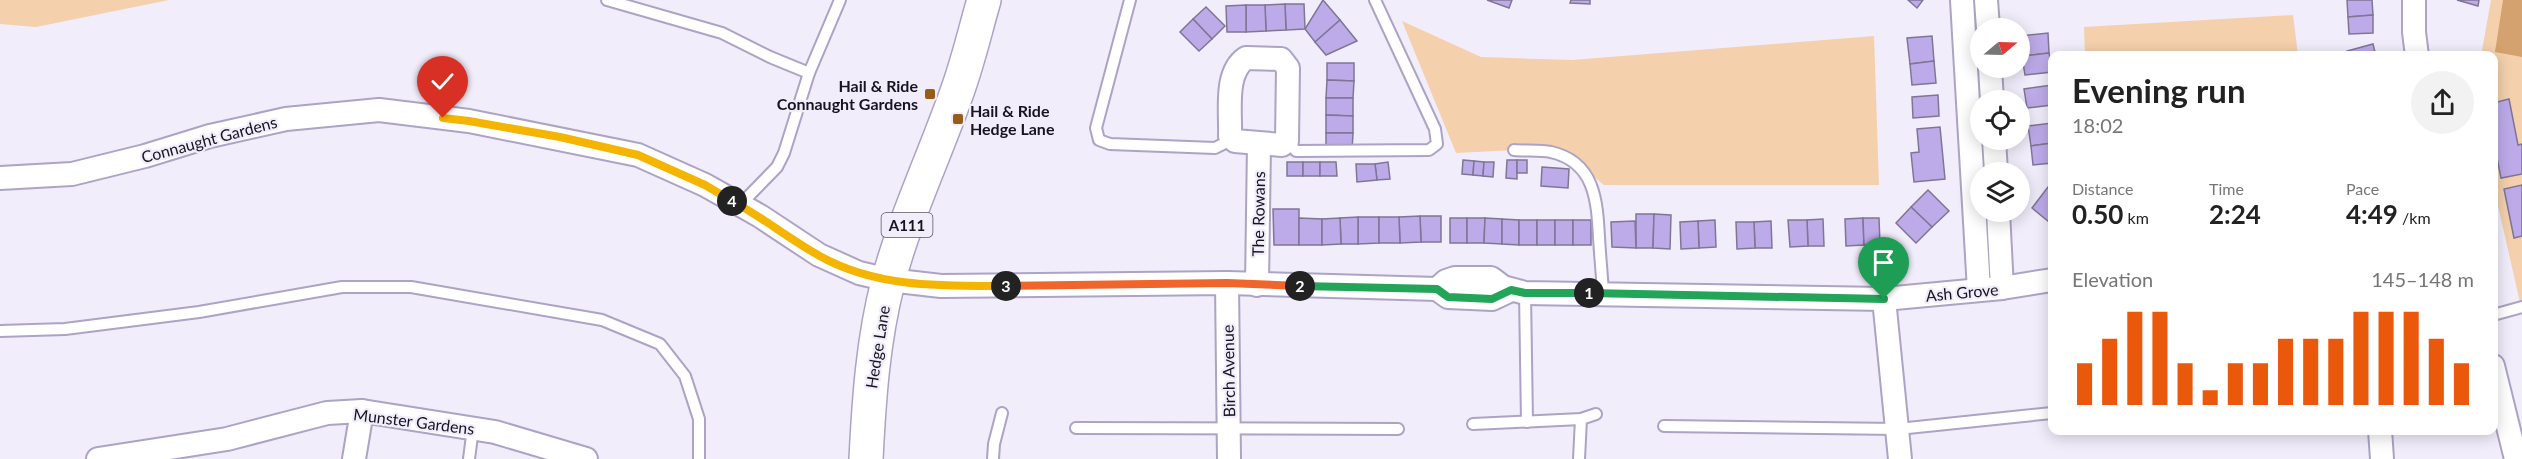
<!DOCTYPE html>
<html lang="en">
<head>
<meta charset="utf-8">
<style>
  :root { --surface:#fff; --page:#f2f2f2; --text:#222; --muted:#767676; --accent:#ea580c }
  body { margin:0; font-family:Lato,sans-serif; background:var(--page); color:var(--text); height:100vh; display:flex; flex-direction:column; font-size:22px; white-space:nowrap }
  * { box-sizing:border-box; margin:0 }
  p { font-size:20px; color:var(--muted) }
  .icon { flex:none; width:33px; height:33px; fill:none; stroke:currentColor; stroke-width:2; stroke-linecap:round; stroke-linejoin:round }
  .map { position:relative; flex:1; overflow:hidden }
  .side { position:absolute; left:2048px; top:51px; width:450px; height:384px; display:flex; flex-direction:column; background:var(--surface); border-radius:12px; box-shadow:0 3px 15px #0003 }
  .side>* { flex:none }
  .needle { width:39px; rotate:71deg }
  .controls { position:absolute; left:1970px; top:18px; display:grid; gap:12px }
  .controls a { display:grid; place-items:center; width:60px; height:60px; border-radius:50%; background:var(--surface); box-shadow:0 3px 15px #0003; font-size:30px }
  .pin { position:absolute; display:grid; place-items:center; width:51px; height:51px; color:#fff; margin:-62px -26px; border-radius:50% 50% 50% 0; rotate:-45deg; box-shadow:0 0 6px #0007 }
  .pin .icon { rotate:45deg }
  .km { position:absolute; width:30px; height:30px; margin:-15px; border-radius:50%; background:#222; color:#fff; font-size:16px; line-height:30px; text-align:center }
  .round { display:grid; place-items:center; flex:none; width:63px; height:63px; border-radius:32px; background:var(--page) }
  .head { display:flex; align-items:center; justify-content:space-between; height:102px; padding:0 24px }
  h1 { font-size:33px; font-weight:700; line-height:45px }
  .figures { display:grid; grid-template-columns:repeat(3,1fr); gap:9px; height:102px; padding:6px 24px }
  .figures div { display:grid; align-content:center }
  .figures b { font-size:26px; font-weight:700 }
  .figures small { font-size:16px; font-weight:400 }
  .figures p { font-size:16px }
  .chart { height:168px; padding:12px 24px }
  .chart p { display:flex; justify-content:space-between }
  .chart svg { width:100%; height:108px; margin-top:6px; stroke:var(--accent); stroke-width:6 }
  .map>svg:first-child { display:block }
  .green { fill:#f4d0ad }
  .forest { fill:#d4a26f }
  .building { fill:#bdabe9; stroke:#7f7696; stroke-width:1.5 }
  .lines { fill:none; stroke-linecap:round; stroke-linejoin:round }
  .service-casing { stroke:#aca3c5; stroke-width:14 }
  .minor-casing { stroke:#aca3c5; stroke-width:26 }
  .primary-casing { stroke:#aca3c5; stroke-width:36 }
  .service { stroke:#fff; stroke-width:10 }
  .minor { stroke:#fff; stroke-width:22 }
  .primary { stroke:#fff; stroke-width:33 }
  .split-1-casing { stroke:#fff; stroke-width:12 }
  .split-2-casing { stroke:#fff; stroke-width:12 }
  .split-3-casing { stroke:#fff; stroke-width:12 }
  .split-4-casing { stroke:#fff; stroke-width:12 }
  .split-5-casing { stroke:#fff; stroke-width:12 }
  .split-1 { stroke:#22a559; stroke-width:8 }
  .split-2 { stroke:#22a559; stroke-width:8 }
  .split-3 { stroke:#f0652b; stroke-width:8 }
  .split-4 { stroke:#f5b400; stroke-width:8 }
  .split-5 { stroke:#f5b400; stroke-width:8 }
  .poi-dot { fill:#955d18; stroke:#f1edfb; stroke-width:2 }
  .labels { text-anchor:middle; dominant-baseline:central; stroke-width:4.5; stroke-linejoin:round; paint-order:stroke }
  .shield { fill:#f1edfb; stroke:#585461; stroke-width:1.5 }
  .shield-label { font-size:15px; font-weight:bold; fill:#17131f }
  .poi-label { font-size:16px; font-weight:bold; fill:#17131f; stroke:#f1edfb; text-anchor:end }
  .street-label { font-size:16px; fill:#17131f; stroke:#f1edfb }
</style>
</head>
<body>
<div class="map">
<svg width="2522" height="459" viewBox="0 0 2522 459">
  <rect width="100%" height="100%" fill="#f1edfb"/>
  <g class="green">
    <path d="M0,0H169L36,27L0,24Z"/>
    <path d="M2491,0H2522V311L2493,184V56H2481Z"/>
    <path d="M2293,15L2298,55H2085L2084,27Z"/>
    <path d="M1402,21L1481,57L1572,60L1874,36L1879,185H1604L1559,148L1456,153Z"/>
  </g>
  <path class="forest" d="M2503,0H2522V57L2495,52Z"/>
  <g class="building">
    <path d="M1323,0L1340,20L1315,42L1305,29Z"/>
    <path d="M1487,0H1512L1509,8Z"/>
    <path d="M1571,0H1590V4L1570,3Z"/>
    <path d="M1908,0H1923L1917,8Z"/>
    <path d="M2347,0H2372L2373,15L2348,17Z"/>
    <path d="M2457,0H2479L2478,6Z"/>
    <path d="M1285,4H1304L1305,29L1286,30Z"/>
    <path d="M1285,4L1286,30L1266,31L1265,5Z"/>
    <path d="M1246,5H1265L1266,31L1246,32Z"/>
    <path d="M1246,5V32H1227L1226,6Z"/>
    <path d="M1206,7L1225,26L1212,39L1193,19Z"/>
    <path d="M2373,15V33L2349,34L2348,17Z"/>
    <path d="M1193,19L1212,39L1199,51L1180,32Z"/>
    <path d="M1340,20L1357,41L1326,55L1315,42Z"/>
    <path d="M2048,33L2049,53L2022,56L2020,36Z"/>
    <path d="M1932,36L1934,61L1910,64L1907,38Z"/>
    <path d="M2373,44L2376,56H2348L2347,51Z"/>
    <path d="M2049,53L2052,72L2025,75L2022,56Z"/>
    <path d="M1934,61L1936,83L1912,85L1910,64Z"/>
    <path d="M1327,63H1354V81L1327,80Z"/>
    <path d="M1327,80L1354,81L1353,98H1326Z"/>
    <path d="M2052,85V105L2027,108L2024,89Z"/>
    <path d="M1938,95L1939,116L1913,118L1912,97Z"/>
    <path d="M1326,98H1353V116L1326,115Z"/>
    <path d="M2509,99L2518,145L2522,144V174L2501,178L2493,138V103Z"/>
    <path d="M1326,115L1353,116V133H1326Z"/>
    <path d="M2052,123V143L2031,146L2028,126Z"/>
    <path d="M1940,127L1945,179L1914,182L1911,153L1919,152L1917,129Z"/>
    <path d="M1326,133H1353L1352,151L1326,150Z"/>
    <path d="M2052,143V163L2033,165L2031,146Z"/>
    <path d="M1463,160L1474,161L1473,175L1462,174Z"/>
    <path d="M1507,160H1517V179L1506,178Z"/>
    <rect x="1517" y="160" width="10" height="13"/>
    <path d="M1474,161L1484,162L1483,176L1473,175Z"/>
    <rect x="1287" y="162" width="16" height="14"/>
    <rect x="1303" y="162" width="17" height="14"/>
    <path d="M1320,162H1336L1337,176H1320Z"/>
    <path d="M1388,162L1390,179L1377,180L1375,164Z"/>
    <path d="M1484,162H1494L1493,177L1483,176Z"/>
    <path d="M1356,164H1375L1377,180L1357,182Z"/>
    <path d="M1542,167L1569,169L1568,188L1541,186Z"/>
    <path d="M2522,185V236L2514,238L2504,189Z"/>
    <path d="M2048,187L2052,190V218L2049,222L2032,208Z"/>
    <path d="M1928,190L1949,211L1932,227L1911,207Z"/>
    <path d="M1911,207L1932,227L1916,243L1896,223Z"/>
    <path d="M1273,209H1299V245H1274Z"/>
    <path d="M1636,214H1654L1653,248H1636Z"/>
    <path d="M1654,214L1671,215L1670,249L1653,248Z"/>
    <path d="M1420,216H1441V242H1421Z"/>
    <path d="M1420,216L1421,242L1400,243L1399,217Z"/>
    <path d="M1358,217H1379V243L1358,244Z"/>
    <path d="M1358,217V244H1341L1340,218Z"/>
    <path d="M1379,217H1399L1400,243H1379Z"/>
    <path d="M1299,218L1322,219V245H1299Z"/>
    <path d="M1340,218L1341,244L1322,245V219Z"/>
    <rect x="1450" y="218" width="17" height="25"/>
    <path d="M1467,218H1485L1484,243H1467Z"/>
    <path d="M1485,218L1502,219V244L1484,243Z"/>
    <path d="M1863,218L1864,245L1846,246L1845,219Z"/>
    <path d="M1863,218H1879L1880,244L1864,245Z"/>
    <path d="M1502,219L1519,220V245L1502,244Z"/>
    <path d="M1823,219L1824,246H1808L1807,220Z"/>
    <rect x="1519" y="220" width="18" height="25"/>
    <rect x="1537" y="220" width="18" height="25"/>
    <rect x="1555" y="220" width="18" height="25"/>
    <rect x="1573" y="220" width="18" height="25"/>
    <path d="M1715,220L1716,247L1699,248L1698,221Z"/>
    <path d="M1788,220H1807L1808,246L1790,247Z"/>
    <path d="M1635,221L1636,248L1612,247L1611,222Z"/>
    <path d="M1698,221L1699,248L1681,249L1680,222Z"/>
    <path d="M1771,221L1772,248H1755L1754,222Z"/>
    <path d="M1736,222H1754L1755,248L1737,249Z"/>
  </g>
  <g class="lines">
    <defs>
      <g id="service">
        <path d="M607,0L722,33L770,57L809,73"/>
        <path d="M1130,0L1096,128L1099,140L1110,144L1215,148L1233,139"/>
        <path d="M1287,141L1296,151L1429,150L1437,144L1435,129L1375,0"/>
        <path d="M1514,150C1526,151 1540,150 1551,152C1595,162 1597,201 1599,237C1600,256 1602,275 1603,293"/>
        <path d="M740,205L777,167L784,153L809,73L840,0"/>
        <path d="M1525,293L1527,422"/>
        <path d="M2493,315L2522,307"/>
        <path d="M0,331L65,329L199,312L342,287H411L602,320L660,344L685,376L699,419V459"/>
        <path d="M1473,424L1581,419L1596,414"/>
        <path d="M1664,426L1898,429L2052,413"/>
        <path d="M1076,428L1398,429"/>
        <path d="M469,459L473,428"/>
        <path d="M993,459L994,444L1002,413"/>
        <path d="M1579,459L1581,419"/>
      </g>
      <g id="minor">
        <path d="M1962,0L1979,290"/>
        <path d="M1986,0L1988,28"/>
        <path d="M2414,0V32L2417,56"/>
        <path d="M1246,58L1281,59L1288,68L1287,141L1282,145L1235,141L1230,136C1231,111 1224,73 1246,58Z"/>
        <path d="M1990,68L1992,100"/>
        <path d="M1994,140L1996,172"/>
        <path d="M0,178L72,174L145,156L210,136L286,119L379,110L469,121L638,155L705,185L760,216L819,255L859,273L889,280L941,286L1227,283L1437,289"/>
        <path d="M1998,212L2002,288"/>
        <path d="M1227,283L1229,459"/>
        <path d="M1257,285L1259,144"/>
        <path d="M1511,290L1492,299L1448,297L1437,289L1446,281L1455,278H1491L1503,287L1525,293L1884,299L2002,288L2052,280"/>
        <path d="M1884,299L1900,459"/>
        <path d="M2493,366L2516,459"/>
        <path d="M2380,430L2382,459"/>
        <path d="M98,459L227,439L327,413L362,411L495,432L586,459"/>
        <path d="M354,459L362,411"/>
      </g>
      <path id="primary" d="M866,459C869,399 873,340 888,282C905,217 935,155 957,92C968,62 975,31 984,0"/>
    </defs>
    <use href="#service" class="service-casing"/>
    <use href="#minor" class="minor-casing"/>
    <use href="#primary" class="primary-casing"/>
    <use href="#service" class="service"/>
    <use href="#minor" class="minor"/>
    <use href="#primary" class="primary"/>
  </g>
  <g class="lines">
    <defs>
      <path id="split-1" d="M1589,293L1884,299"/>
      <path id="split-2" d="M1300,286L1437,289L1448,297L1492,299L1511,290L1525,293H1589"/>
      <path id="split-3" d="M1006,286L1227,283L1300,286"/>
      <path id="split-4" d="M732,201C762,217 788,238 818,255C875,288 942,286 1006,286"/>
      <path id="split-5" d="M443,118L469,121L560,137L638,155L705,185L732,201"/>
    </defs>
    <use href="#split-1" class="split-1-casing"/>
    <use href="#split-2" class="split-2-casing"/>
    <use href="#split-3" class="split-3-casing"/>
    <use href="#split-4" class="split-4-casing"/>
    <use href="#split-5" class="split-5-casing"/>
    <use href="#split-1" class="split-1"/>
    <use href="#split-2" class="split-2"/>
    <use href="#split-3" class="split-3"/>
    <use href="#split-4" class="split-4"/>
    <use href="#split-5" class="split-5"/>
  </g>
  <g class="poi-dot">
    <rect x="924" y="88" width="12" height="12" rx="3"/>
    <rect x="952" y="113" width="12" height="12" rx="3"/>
  </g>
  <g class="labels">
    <rect class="shield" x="881.5" y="213" width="51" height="24" rx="4.5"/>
    <g class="shield-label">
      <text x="907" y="225">A111</text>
    </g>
    <g class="poi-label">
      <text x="918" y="85">Hail &amp; Ride<tspan x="918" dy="18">Connaught Gardens</tspan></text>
      <text x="970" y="110" text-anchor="start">Hail &amp; Ride<tspan x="970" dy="18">Hedge Lane</tspan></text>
    </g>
    <g class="street-label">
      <text transform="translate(209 139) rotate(-15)">Connaught Gardens</text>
      <text transform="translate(1258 214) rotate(-89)">The Rowans</text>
      <text transform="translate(1962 292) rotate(-5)">Ash Grove</text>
      <text transform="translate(877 347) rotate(-81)">Hedge Lane</text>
      <text transform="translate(1228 371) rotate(-91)">Birch Avenue</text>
      <text transform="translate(414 421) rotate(7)">Munster Gardens</text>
    </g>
  </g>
</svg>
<div class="controls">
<a><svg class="needle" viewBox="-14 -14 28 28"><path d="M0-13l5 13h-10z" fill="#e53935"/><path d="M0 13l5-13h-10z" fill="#767676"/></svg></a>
<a><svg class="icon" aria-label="locate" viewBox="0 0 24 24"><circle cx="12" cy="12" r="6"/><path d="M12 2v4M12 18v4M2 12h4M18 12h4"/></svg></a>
<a><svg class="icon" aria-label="layers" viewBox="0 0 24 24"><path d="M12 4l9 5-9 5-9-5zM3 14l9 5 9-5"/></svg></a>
</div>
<div class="pin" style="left:1884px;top:299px;background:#1e9e55"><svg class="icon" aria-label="arrive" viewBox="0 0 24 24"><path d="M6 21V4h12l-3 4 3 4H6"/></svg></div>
<div class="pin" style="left:443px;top:118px;background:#d93025"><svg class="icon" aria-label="check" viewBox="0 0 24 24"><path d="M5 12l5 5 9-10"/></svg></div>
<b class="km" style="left:1589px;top:293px">1</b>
<b class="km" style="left:1300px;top:286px">2</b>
<b class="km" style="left:1006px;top:286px">3</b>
<b class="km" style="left:732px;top:201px">4</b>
<section class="side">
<div class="head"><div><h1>Evening run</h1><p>18:02</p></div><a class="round"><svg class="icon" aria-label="share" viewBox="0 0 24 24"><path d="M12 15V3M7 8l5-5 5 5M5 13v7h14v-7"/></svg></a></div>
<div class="figures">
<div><p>Distance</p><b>0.50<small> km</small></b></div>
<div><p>Time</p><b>2:24</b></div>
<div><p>Pace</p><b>4:49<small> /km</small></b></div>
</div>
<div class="chart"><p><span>Elevation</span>145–148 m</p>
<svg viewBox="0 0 160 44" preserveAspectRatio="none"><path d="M5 44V27M15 44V17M25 44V6M35 44V6M45 44V27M55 44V38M65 44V27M75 44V27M85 44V17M95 44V17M105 44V17M115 44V6M125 44V6M135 44V6M145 44V17M155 44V27"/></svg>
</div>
</section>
</div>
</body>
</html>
